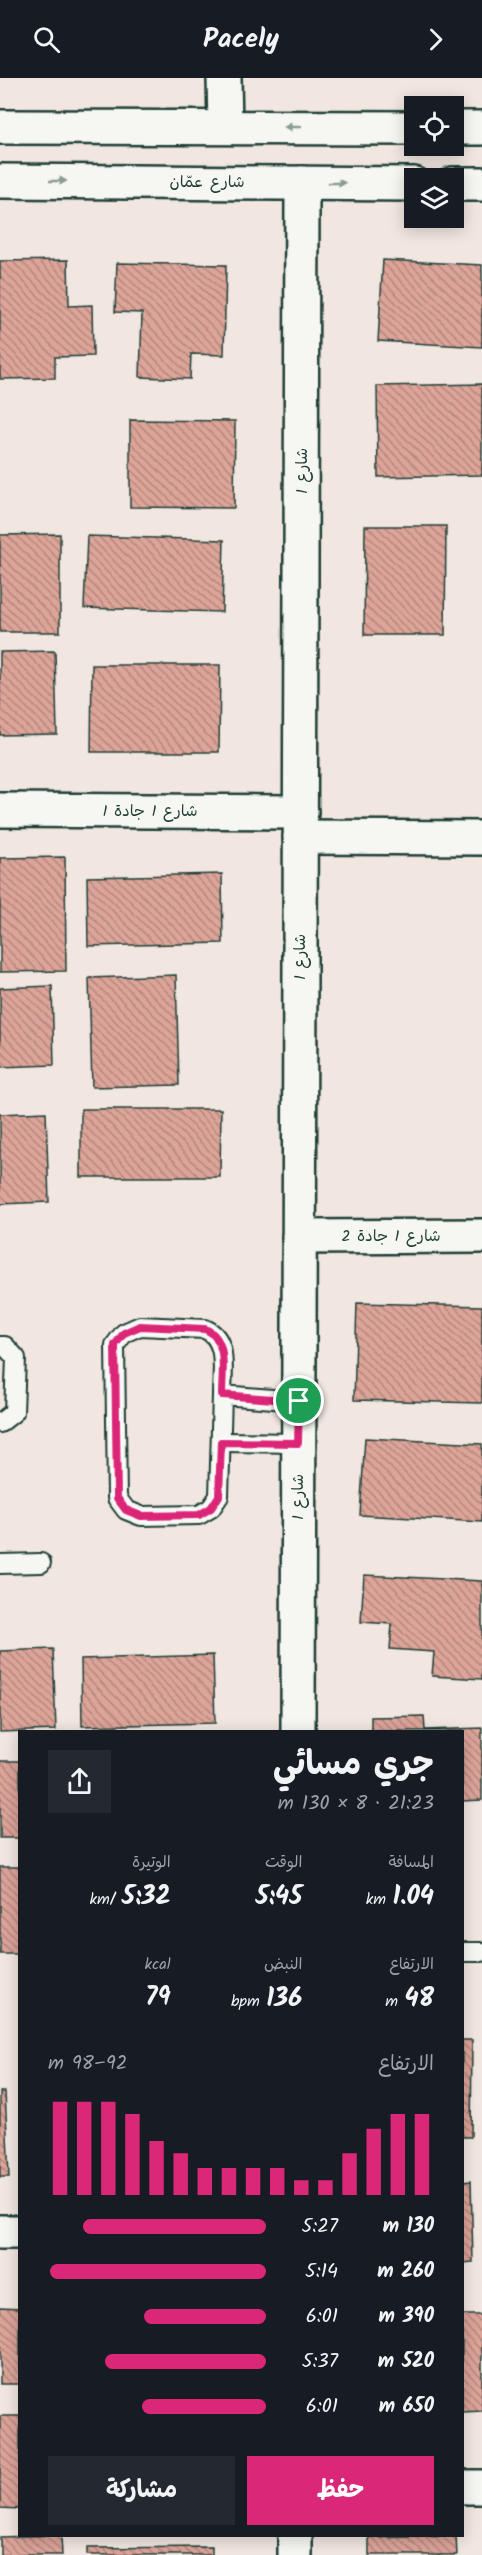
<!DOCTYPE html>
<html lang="ar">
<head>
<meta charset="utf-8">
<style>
  :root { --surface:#171b24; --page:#242831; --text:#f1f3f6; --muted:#9ea1a6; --accent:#db2777 }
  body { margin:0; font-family:Kalam,"Playpen Sans Arabic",sans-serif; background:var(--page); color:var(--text); direction:rtl; height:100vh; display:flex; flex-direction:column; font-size:22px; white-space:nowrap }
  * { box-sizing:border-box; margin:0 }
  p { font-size:20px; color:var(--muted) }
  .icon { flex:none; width:33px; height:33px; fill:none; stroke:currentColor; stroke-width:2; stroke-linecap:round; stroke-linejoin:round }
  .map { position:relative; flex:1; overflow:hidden; direction:ltr }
  .sheet { position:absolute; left:18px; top:1652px; width:446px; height:807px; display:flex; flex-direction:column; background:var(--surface); border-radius:0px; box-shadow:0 3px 15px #0003; direction:rtl }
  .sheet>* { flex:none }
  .tools { position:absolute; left:404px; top:18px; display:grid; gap:12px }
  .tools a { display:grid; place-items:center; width:60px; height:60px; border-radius:0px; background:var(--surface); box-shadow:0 3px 15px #0003; font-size:30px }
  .pin { position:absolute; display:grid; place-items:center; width:51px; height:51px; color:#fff; margin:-26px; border:3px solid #fff; border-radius:50%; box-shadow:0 2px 6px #0007 }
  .round { display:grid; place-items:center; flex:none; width:63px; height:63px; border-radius:0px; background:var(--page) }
  .summary { display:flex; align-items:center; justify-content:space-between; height:102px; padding:0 30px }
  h1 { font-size:33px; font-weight:700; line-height:45px }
  .stats { display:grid; grid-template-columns:repeat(3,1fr); gap:9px; height:102px; padding:6px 30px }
  .stats div { display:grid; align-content:center }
  .stats b { font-size:26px; font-weight:700 }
  .stats small { font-size:16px; font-weight:400 }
  .stats p { font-size:16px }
  .chart { height:168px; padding:12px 30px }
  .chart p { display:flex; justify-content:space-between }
  .chart svg { width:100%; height:108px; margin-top:6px; stroke:var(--accent); stroke-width:6 }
  .action { display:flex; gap:12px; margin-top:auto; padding:12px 30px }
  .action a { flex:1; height:69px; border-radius:0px; background:var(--accent); color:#fff; font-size:24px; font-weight:700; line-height:69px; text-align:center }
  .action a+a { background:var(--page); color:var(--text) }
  ul { padding:0 30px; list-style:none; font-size:20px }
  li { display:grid; grid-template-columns:96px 72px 1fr; align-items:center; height:45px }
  li i { height:15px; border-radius:8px; background:var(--accent) }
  header { display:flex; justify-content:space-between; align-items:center; height:78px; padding:0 30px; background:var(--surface); font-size:27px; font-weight:700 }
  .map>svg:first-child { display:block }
  .building { fill:url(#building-back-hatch); stroke:#1f3d34; stroke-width:1.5 }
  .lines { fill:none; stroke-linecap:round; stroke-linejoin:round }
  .service-casing { stroke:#1f3d34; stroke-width:22 }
  .minor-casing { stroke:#1f3d34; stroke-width:38 }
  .secondary-casing { stroke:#1f3d34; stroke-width:38 }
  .service { stroke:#f6f6f2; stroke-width:18 }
  .minor { stroke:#f6f6f2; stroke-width:33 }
  .secondary { stroke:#f6f6f2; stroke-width:33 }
  .oneway { fill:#8a9a93 }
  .route-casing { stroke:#fff; stroke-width:12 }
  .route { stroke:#db2777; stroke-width:8 }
  .labels { text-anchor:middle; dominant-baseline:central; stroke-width:6; stroke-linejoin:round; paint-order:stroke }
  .street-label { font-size:16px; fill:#1f3d34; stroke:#f6f6f2 }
</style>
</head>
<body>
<header><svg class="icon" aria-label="forward" viewBox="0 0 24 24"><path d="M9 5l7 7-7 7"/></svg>Pacely<svg class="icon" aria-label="search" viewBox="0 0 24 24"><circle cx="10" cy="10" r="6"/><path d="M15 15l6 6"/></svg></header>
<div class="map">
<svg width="482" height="2477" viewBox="0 0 482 2477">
  <defs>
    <pattern id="building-back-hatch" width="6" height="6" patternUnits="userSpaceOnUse" patternTransform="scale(1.5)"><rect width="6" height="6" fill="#dda499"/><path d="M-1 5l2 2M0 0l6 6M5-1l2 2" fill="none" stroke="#b3877e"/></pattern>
  </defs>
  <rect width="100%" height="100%" fill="#f1e6e0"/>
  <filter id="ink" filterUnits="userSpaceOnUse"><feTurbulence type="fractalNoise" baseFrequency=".0167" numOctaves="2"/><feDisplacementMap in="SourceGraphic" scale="12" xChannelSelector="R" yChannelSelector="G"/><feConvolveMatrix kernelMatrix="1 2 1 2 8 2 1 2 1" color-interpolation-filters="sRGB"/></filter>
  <g filter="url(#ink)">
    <g class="building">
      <path d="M68,182L69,228L92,227L93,278L55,279V300L0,301V183Z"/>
      <path d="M383,182L482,187V269L378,263Z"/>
      <path d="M117,185L226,187L224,277L191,276L190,301L140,299L142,235L115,234Z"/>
      <path d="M482,306V397L378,399L377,308Z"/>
      <path d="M130,342L235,343L234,430L130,429Z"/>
      <path d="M365,448H446L445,557H364Z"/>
      <path d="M60,456V554H0V457Z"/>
      <path d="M87,458L224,462L222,534L84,530Z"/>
      <path d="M55,573L57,656L0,657V574Z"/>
      <path d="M92,587H220L219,674H91Z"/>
      <path d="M65,779L66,893L0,894V780Z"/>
      <path d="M222,796L223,865L88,868L87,799Z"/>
      <path d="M176,897L179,1007L92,1009L89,900Z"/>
      <path d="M52,908L54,987L0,989V910Z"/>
      <path d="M81,1031H221L220,1099H81Z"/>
      <path d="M46,1034L49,1124L0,1126V1036Z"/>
      <path d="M357,1225L482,1228V1325L354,1322Z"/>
      <path d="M365,1360L482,1366V1444L360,1437Z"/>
      <path d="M364,1497L482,1503V1601L432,1598L434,1574L390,1571L392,1546L361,1544Z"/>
      <path d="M53,1571L56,1652L0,1654V1573Z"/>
      <path d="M213,1577L215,1645L82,1648L81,1581Z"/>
      <path d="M424,1638L425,1652L482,1650V1722L462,1723V1653H371V1639Z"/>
      <rect x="0" y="1683" width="20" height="77"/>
      <rect x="0" y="1789" width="20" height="87"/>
      <path d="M462,1962H472L471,2059H462Z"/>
      <path d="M0,2014H5L9,2099H0Z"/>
      <path d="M471,2103L473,2184L462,2185V2104Z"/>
      <path d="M0,2229L20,2230V2306H0Z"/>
      <path d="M462,2237H482V2333L462,2334Z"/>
      <path d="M0,2338H20V2431L0,2430Z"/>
      <path d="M61,2457L62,2477H0V2459Z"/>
      <path d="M456,2458L457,2477H369V2460Z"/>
      <path d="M212,2469V2477H87V2470Z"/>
    </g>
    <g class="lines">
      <defs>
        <g id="service">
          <path d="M0,1268H5L16,1280L14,1334L0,1345"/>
          <path d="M222,1317L219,1418L211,1430L199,1437L141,1438L126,1432L117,1420L115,1267L124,1255L140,1248L205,1251C229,1261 222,1294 222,1317L299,1323"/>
          <path d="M221,1364L298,1365"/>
          <path d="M0,1486L41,1485"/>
          <path d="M462,1874H482"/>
        </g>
        <g id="minor">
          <path d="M224,0L225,49"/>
          <path d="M0,732L301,734"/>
          <path d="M300,759L482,760"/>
          <path d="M299,1159L482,1158"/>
          <path d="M298,1653L302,105"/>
          <path d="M0,2154H20"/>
          <path d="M462,2409H482"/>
          <path d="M295,2477V2457"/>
        </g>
        <g id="secondary">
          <path d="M0,49L414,50"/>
          <path d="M453,50H482"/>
          <path d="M0,103L414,106"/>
          <path d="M453,106H482"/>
        </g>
      </defs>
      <use href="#service" class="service-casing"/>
      <use href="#minor" class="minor-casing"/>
      <use href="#secondary" class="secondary-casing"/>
      <use href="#service" class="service"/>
      <use href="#minor" class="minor"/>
      <use href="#secondary" class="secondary"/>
    </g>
    <defs><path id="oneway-solid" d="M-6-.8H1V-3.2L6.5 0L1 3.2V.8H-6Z" transform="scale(1.5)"/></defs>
    <g class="oneway">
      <use href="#oneway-solid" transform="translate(293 49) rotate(-180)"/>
      <use href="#oneway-solid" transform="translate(58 103)"/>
      <use href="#oneway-solid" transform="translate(337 105)"/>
    </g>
  </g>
  <g class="lines" filter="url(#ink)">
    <defs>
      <path id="route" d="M140,1248L205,1251C229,1261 222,1294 222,1317L299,1323L298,1365L221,1364L219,1418L211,1430L199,1437L141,1438L126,1432L117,1420L115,1267L124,1255Z"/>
    </defs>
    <use href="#route" class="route-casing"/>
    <use href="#route" class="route"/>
  </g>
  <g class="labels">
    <g class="street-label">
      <text x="207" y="104">شارع عمّان</text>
      <text transform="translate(302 393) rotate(-90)">شارع 1</text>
      <text x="150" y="733">شارع 1 جادة 1</text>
      <text transform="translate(300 879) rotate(-90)">شارع 1</text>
      <text x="391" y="1158">شارع 1 جادة 2</text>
      <text transform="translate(298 1419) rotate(-90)">شارع 1</text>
    </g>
  </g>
</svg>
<div class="tools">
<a><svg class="icon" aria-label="locate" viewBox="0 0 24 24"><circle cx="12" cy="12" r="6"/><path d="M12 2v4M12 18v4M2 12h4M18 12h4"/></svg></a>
<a><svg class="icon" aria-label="layers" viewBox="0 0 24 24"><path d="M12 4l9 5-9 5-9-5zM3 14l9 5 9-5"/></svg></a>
</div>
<div class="pin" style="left:299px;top:1323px;background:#1e9e55"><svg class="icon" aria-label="arrive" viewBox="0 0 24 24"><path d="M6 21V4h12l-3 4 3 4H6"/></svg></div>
<section class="sheet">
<div class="summary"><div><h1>جري مسائي</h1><p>21:23 · 8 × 130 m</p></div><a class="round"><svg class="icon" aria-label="share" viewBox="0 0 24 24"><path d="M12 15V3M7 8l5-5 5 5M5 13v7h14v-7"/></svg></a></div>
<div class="stats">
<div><p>المسافة</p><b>1.04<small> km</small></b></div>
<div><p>الوقت</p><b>5:45</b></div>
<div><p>الوتيرة</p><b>5:32<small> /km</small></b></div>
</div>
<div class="stats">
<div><p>الارتفاع</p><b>48<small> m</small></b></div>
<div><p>النبض</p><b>136<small> bpm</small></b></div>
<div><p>kcal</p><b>79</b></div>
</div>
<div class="chart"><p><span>الارتفاع</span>92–98 m</p>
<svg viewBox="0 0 160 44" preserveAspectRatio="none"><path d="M5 44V6M15 44V6M25 44V6M35 44V11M45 44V22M55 44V27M65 44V33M75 44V33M85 44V33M95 44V33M105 44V38M115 44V38M125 44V27M135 44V17M145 44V11M155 44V11"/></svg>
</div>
<ul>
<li><b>130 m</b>5:27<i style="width:84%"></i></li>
<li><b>260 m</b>5:14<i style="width:99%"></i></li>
<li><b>390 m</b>6:01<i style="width:56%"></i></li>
<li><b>520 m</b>5:37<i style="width:74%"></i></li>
<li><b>650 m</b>6:01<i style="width:57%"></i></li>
</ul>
<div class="action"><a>حفظ</a><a>مشاركة</a></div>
</section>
</div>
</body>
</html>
